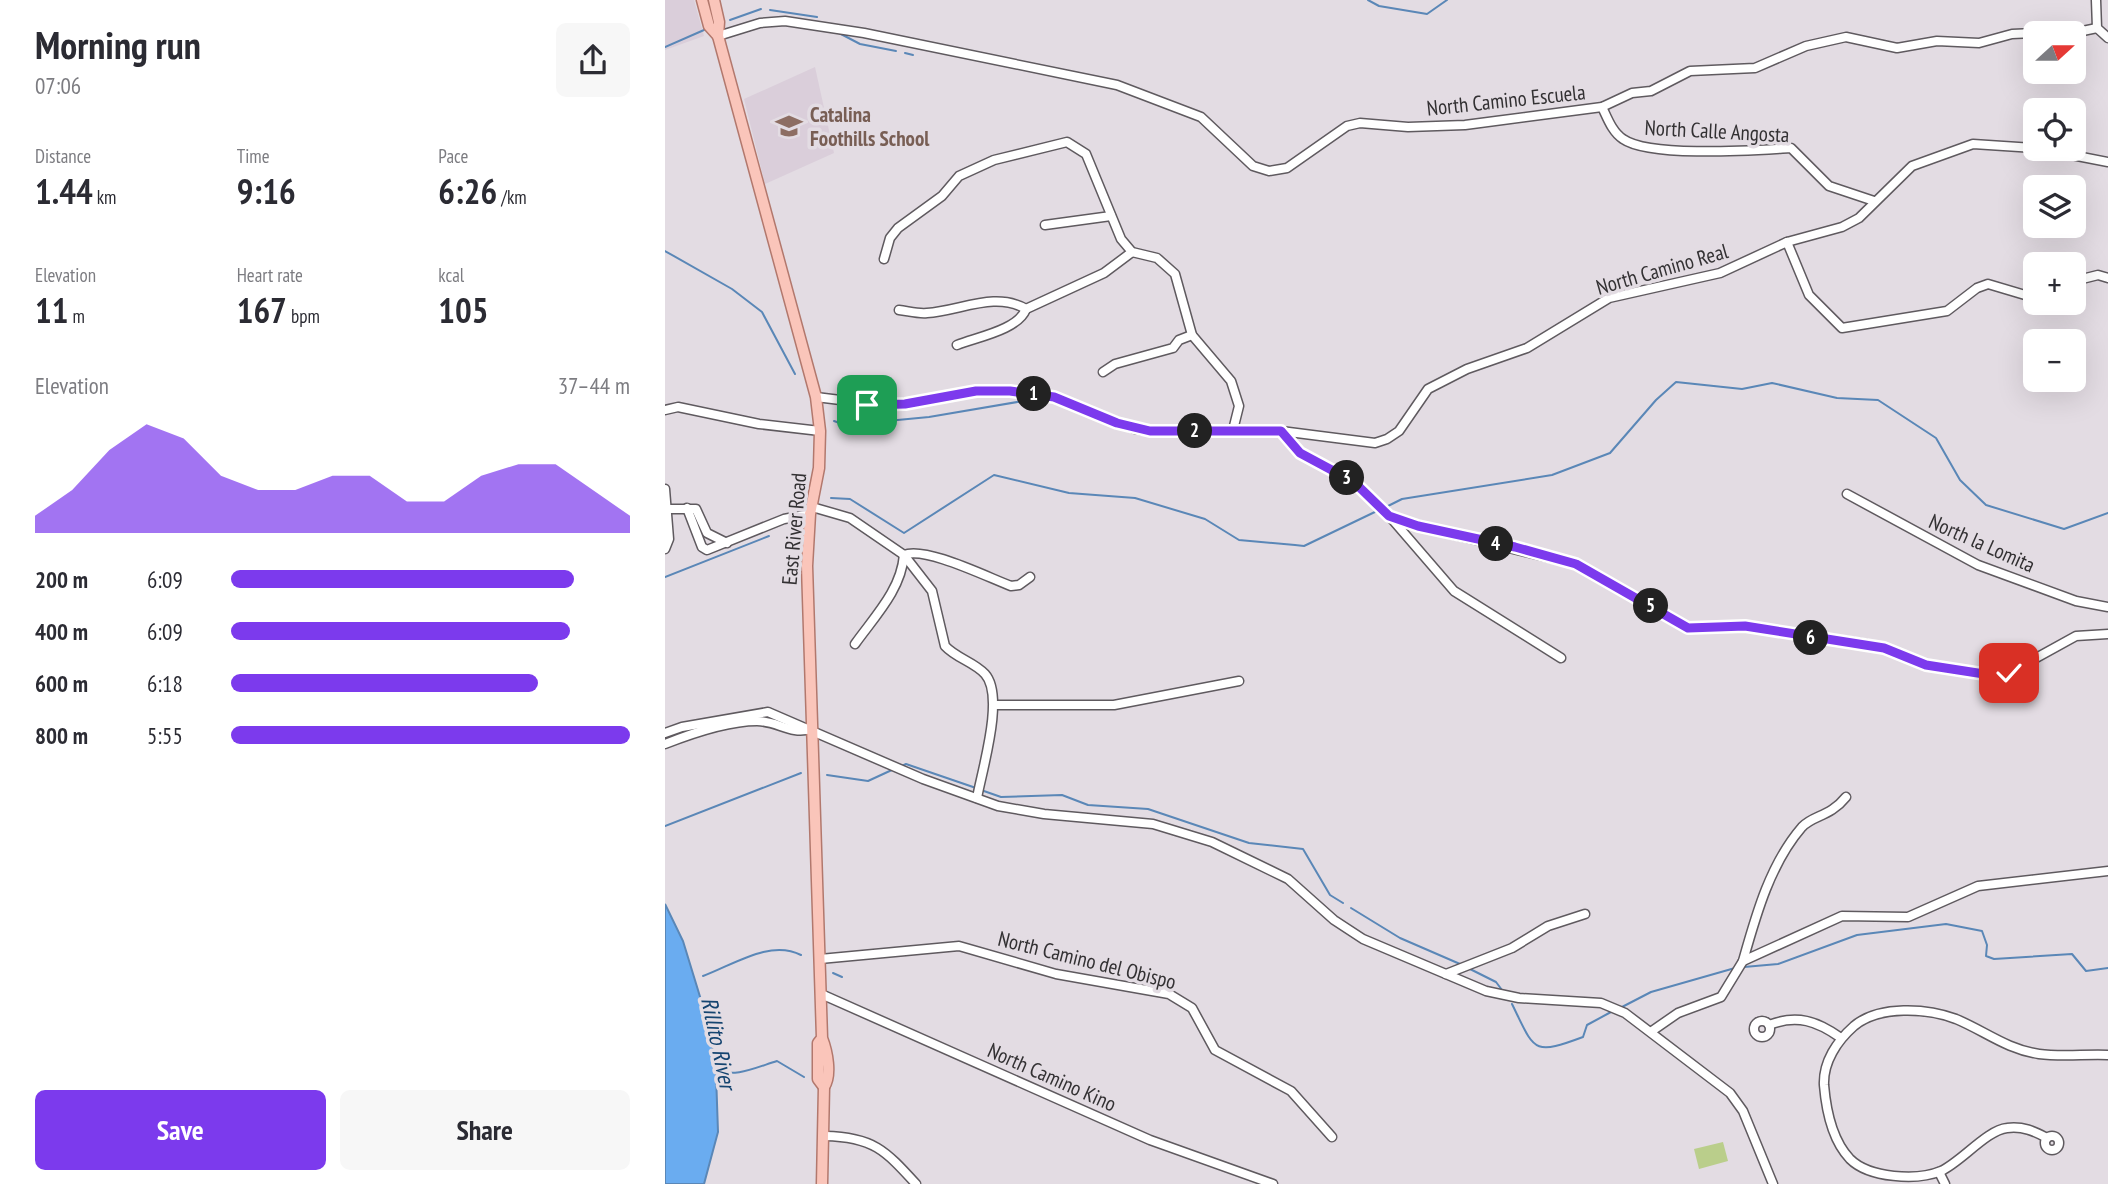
<!DOCTYPE html>
<html lang="en">
<head>
<meta charset="utf-8">
<style>
  :root { --surface:#fff; --page:#f7f7f7; --text:#2b2b33; --muted:#7c7c81; --accent:#7c3aed }
  body { margin:0; font-family:"PT Sans Narrow",sans-serif; background:var(--page); color:var(--text); height:100vh; display:flex; flex-direction:column; font-size:26px; white-space:nowrap }
  * { box-sizing:border-box; margin:0 }
  p { font-size:23px; color:var(--muted) }
  .icon { flex:none; width:38px; height:38px; fill:none; stroke:currentColor; stroke-width:2; stroke-linecap:round; stroke-linejoin:round }
  .map { position:relative; flex:1; overflow:hidden }
  .sheet { display:flex; flex-direction:column; background:var(--surface); width:665px }
  .sheet>* { flex:none }
  .needle { width:46px; rotate:69deg }
  .fabs { position:absolute; left:1358px; top:21px; display:grid; gap:14px }
  .fabs a { display:grid; place-items:center; width:63px; height:63px; border-radius:10px; background:var(--surface); box-shadow:0 7px 28px #0002; font-size:35px }
  .pin { position:absolute; display:grid; place-items:center; width:60px; height:60px; color:#fff; margin:-30px; border-radius:14px; box-shadow:0 4px 10px #0006 }
  .km { position:absolute; width:35px; height:35px; margin:-18px; border-radius:50%; background:#222; color:#fff; font-size:19px; line-height:35px; text-align:center }
  .round { display:grid; place-items:center; flex:none; width:74px; height:74px; border-radius:10px; background:var(--page) }
  .head { display:flex; align-items:center; justify-content:space-between; height:119px; padding:0 35px }
  h1 { font-size:38px; font-weight:800; line-height:52px }
  .figures { display:grid; grid-template-columns:repeat(3,1fr); gap:10px; height:119px; padding:7px 35px }
  .figures div { display:grid; align-content:center }
  .figures b { font-size:35px; font-weight:800 }
  .figures small { font-size:19px; font-weight:400 }
  .figures p { font-size:19px }
  .chart { height:196px; padding:14px 35px }
  .chart p { display:flex; justify-content:space-between }
  .chart svg { width:100%; height:126px; margin-top:7px; fill:var(--accent); opacity:.7 }
  .cta { display:flex; gap:14px; margin-top:auto; padding:14px 35px }
  .cta a { flex:1; height:80px; border-radius:10px; background:var(--accent); color:#fff; font-size:28px; font-weight:800; line-height:80px; text-align:center }
  .cta a+a { background:var(--page); color:var(--text) }
  ul { padding:0 35px; list-style:none; font-size:23px }
  li { display:grid; grid-template-columns:112px 84px 1fr; align-items:center; height:52px }
  li i { height:18px; border-radius:9px; background:var(--accent) }
  main { display:flex; flex:1; min-height:0 }
  .map>svg:first-child { display:block }
  .built { fill:#daceda }
  .green { fill:#bace8b }
  .water { fill:#6aacf0; stroke:#5a87b7; stroke-width:2 }
  .lines { fill:none; stroke-linecap:round; stroke-linejoin:round }
  .stream { stroke:#5a87b7; stroke-width:2 }
  .minor-casing { stroke:#5f5a5f; stroke-width:11 }
  .major-casing { stroke:#b2786d; stroke-width:13 }
  .minor { stroke:#fff; stroke-width:8 }
  .major { stroke:#fac5ba; stroke-width:10 }
  .route-casing { stroke:#fff; stroke-width:14 }
  .route { stroke:#7c3aed; stroke-width:9 }
  .labels { text-anchor:middle; dominant-baseline:central; stroke-width:7; stroke-linejoin:round; paint-order:stroke }
  .street-label { font-size:21px; fill:#333133; stroke:#e3dce3 }
  .education-label { font-size:21px; font-weight:bold; fill:#785e54; stroke:#e3dce3; text-anchor:start }
  .water-label { font-size:23px; font-style:italic; fill:#154470; stroke:#e3dce3 }
</style>
</head>
<body>
<main>
<section class="sheet">
<div class="head"><div><h1>Morning run</h1><p>07:06</p></div><a class="round"><svg class="icon" aria-label="share" viewBox="0 0 24 24"><path d="M12 15V3M7 8l5-5 5 5M5 13v7h14v-7"/></svg></a></div>
<div class="figures">
<div><p>Distance</p><b>1.44<small> km</small></b></div>
<div><p>Time</p><b>9:16</b></div>
<div><p>Pace</p><b>6:26<small> /km</small></b></div>
</div>
<div class="figures">
<div><p>Elevation</p><b>11<small> m</small></b></div>
<div><p>Heart rate</p><b>167<small> bpm</small></b></div>
<div><p>kcal</p><b>105</b></div>
</div>
<div class="chart"><p><span>Elevation</span>37–44 m</p>
<svg viewBox="0 0 160 44" preserveAspectRatio="none"><path d="M0 44V38L10 29L20 15L30 6L40 11L50 24L60 29L70 29L80 24L90 24L100 33L110 33L120 24L130 20L140 20L150 29L160 38V44z"/></svg>
</div>
<ul>
<li><b>200 m</b>6:09<i style="width:86%"></i></li>
<li><b>400 m</b>6:09<i style="width:85%"></i></li>
<li><b>600 m</b>6:18<i style="width:77%"></i></li>
<li><b>800 m</b>5:55<i style="width:100%"></i></li>
</ul>
<div class="cta"><a>Save</a><a>Share</a></div>
</section>
<div class="map">
<svg width="1443" height="1184" viewBox="0 0 1443 1184">
  <rect width="100%" height="100%" fill="#e3dce3"/>
  <g class="built">
    <path d="M0,0H29L39,36L0,50Z"/>
    <path d="M150,67L169,153L100,184L79,99Z"/>
  </g>
  <path class="green" d="M1058,1142L1063,1161L1034,1169L1029,1149Z"/>
  <path class="water" d="M0,904L18,941L44,1026L51,1074L53,1132L39,1184H0Z"/>
  <g class="lines">
    <g class="stream">
      <path d="M703,0L714,6L762,14L782,0"/>
      <path d="M105,10L152,17"/>
      <path d="M65,20L96,9"/>
      <path d="M174,33L195,44L231,51"/>
      <path d="M0,47L39,30"/>
      <path d="M240,53L248,55"/>
      <path d="M0,251L67,289L97,312L130,374"/>
      <path d="M169,421L180,425L264,417L364,400"/>
      <path d="M166,498L185,499L239,533L329,475L404,493L470,498L540,519L574,540L630,545L639,546L714,510"/>
      <path d="M719,508L737,499L887,475L945,453L991,400L1011,382L1077,389L1107,383L1172,398L1213,400L1271,438L1295,480L1321,505L1399,529L1443,513"/>
      <path d="M0,577L104,536"/>
      <path d="M237,766L241,764L311,788"/>
      <path d="M162,775L203,781L229,769"/>
      <path d="M316,790L336,797L397,795L423,805L483,809L584,843L638,849L665,895L678,903"/>
      <path d="M0,826L136,773"/>
      <path d="M686,908L735,938L795,964"/>
      <path d="M1079,967L1113,964L1192,935L1281,924L1317,931L1322,945L1321,956L1329,959L1407,954L1421,971L1443,968"/>
      <path d="M803,968L831,982L837,990"/>
      <path d="M168,973L177,977"/>
      <path d="M38,976C68,965 105,939 136,955"/>
      <path d="M847,1004C870,1051 867,1056 918,1037L922,1025L946,1012"/>
      <path d="M957,1007L986,992L1070,968"/>
      <path d="M50,1069C68,1079 92,1067 112,1061L139,1077"/>
    </g>
    <defs>
      <g id="minor">
        <path d="M1431,0L1432,28L1443,38"/>
        <path d="M1408,33L1432,28"/>
        <path d="M53,36L95,23L120,21L199,33L452,85L536,117L588,166L604,171L622,168L682,126L695,123L743,127L800,125L937,107L967,93L986,91L1025,71L1090,68L1141,46L1181,37L1232,48L1272,41L1314,43L1347,34L1370,33"/>
        <path d="M937,107C942,117 947,132 958,139C985,158 1091,150 1126,148L1164,186L1209,201"/>
        <path d="M1376,149L1443,162"/>
        <path d="M380,225L446,216"/>
        <path d="M1122,242L1144,295L1177,328L1282,311L1312,288L1323,284L1370,298"/>
        <path d="M219,259L225,238L233,228L277,196L294,176L329,160L402,142L421,154L456,239L467,252L492,258L510,274L527,335L566,381L574,406L568,430"/>
        <path d="M1409,281L1433,275L1443,278"/>
        <path d="M361,309L439,273L467,252"/>
        <path d="M234,310C243,311 253,314 262,313C295,311 330,291 361,309"/>
        <path d="M292,345C312,337 353,330 361,309"/>
        <path d="M438,372L450,364L508,348L514,340L527,335"/>
        <path d="M151,397L224,406L311,391H345L389,397L470,429L485,431H616L710,443L722,439L734,431L763,389L802,369L862,348L944,298L1055,273L1122,242L1177,227L1194,218L1247,166L1308,144L1370,148"/>
        <path d="M0,410L13,407L94,424L155,431"/>
        <path d="M616,431L635,453L689,482L724,516L753,526L911,564L1023,628L1080,626L1200,644L1219,648L1260,665L1319,674L1344,673L1411,636L1443,634"/>
        <path d="M0,489L4,539L0,549"/>
        <path d="M1182,494L1313,565L1411,601L1443,607"/>
        <path d="M147,507L185,518L239,555L267,591L280,646C291,658 309,662 320,674C340,696 317,770 312,798"/>
        <path d="M22,508L37,547L42,550L119,519L145,514"/>
        <path d="M1,509H31L42,533L62,543"/>
        <path d="M726,518L789,591L896,658"/>
        <path d="M239,555C260,546 322,577 346,586L354,585L365,577"/>
        <path d="M190,644C210,616 236,590 239,555"/>
        <path d="M329,705H449L574,681"/>
        <path d="M0,733L17,727L103,712L258,779L333,806L379,814L488,824L547,842L623,879L669,920L698,939L821,991L854,998L936,1003L960,1013L1065,1093L1078,1111L1108,1184"/>
        <path d="M0,744C28,733 62,721 92,721C113,721 125,735 146,729"/>
        <path d="M155,959L294,946L391,974L504,994L527,1008L550,1050L626,1091L667,1137"/>
        <path d="M1078,961C1091,915 1105,864 1137,827C1148,815 1165,817 1181,797"/>
        <path d="M781,974L847,948L883,926L920,914"/>
        <path d="M156,994L485,1140L608,1184"/>
        <circle cx="1097" cy="1029" r="8"/>
        <path d="M1104,1025C1132,1014 1152,1021 1176,1038"/>
        <path d="M987,1031L1013,1013L1056,997L1078,961L1177,916L1243,917L1313,886L1443,871"/>
        <path d="M160,1136C208,1137 220,1150 251,1184"/>
        <circle cx="1387" cy="1143" r="7"/>
        <path d="M1382,1138C1369,1131 1358,1126 1342,1128C1322,1130 1296,1162 1276,1171C1252,1181 1204,1178 1185,1159C1167,1140 1161,1109 1159,1085C1158,1062 1172,1041 1189,1026C1214,1005 1262,1008 1291,1019C1320,1031 1341,1049 1374,1054C1396,1057 1421,1054 1443,1055"/>
        <path d="M1274,1172L1280,1184"/>
      </g>
      <g id="major">
        <path d="M37,0L44,26L53,36"/>
        <path d="M49,0L54,22L53,36L151,397L155,431L154,468L145,514L142,566L157,1038C162,1051 167,1075 159,1087L153,1079V1043L157,1038"/>
        <path d="M157,1184L159,1087"/>
      </g>
    </defs>
    <use href="#minor" class="minor-casing"/>
    <use href="#major" class="major-casing"/>
    <use href="#minor" class="minor"/>
    <use href="#major" class="major"/>
  </g>
  <g class="lines">
    <defs>
      <path id="route" d="M202,405L240,404L311,391H345L389,397L452,423L485,431H616L635,453L689,482L724,516L753,526L850,547L911,564L1023,628L1080,626L1219,648L1261,665L1319,674L1344,673"/>
    </defs>
    <use href="#route" class="route-casing"/>
    <use href="#route" class="route"/>
  </g>
  <defs>
    <symbol id="school-bare" viewBox="-9 -9 18 18"><path d="M0-5L7-2L0 1L-7-2ZM-4 1L0 2.5L4 1V4Q0 6-4 4Z" fill="#8d6e63" stroke="#e3dce3" stroke-width="2.5" paint-order="stroke"/></symbol>
  </defs>
  <g fill-rule="evenodd">
    <use href="#school-bare" x="105" y="107" width="38" height="38"/>
  </g>
  <g class="labels">
    <g class="street-label">
      <text transform="translate(841 100) rotate(-6)">North Camino Escuela</text>
      <text transform="translate(1052 131) rotate(3)">North Calle Angosta</text>
      <text transform="translate(997 269) rotate(-16)">North Camino Real</text>
      <text transform="translate(129 529) rotate(-85)">East River Road</text>
      <text transform="translate(1317 543) rotate(24)">North la Lomita</text>
      <text transform="translate(422 960) rotate(14)">North Camino del Obispo</text>
      <text transform="translate(387 1077) rotate(24)">North Camino Kino</text>
    </g>
    <g class="education-label">
      <text x="145" y="114">Catalina<tspan x="145" dy="24">Foothills School</tspan></text>
    </g>
    <g class="water-label">
      <text transform="translate(54 1043) rotate(78)">Rillito River</text>
    </g>
  </g>
</svg>
<div class="fabs">
<a><svg class="needle" viewBox="-14 -14 28 28"><path d="M0-13l5 13h-10z" fill="#e53935"/><path d="M0 13l5-13h-10z" fill="#7c7c81"/></svg></a>
<a><svg class="icon" aria-label="locate" viewBox="0 0 24 24"><circle cx="12" cy="12" r="6"/><path d="M12 2v4M12 18v4M2 12h4M18 12h4"/></svg></a>
<a><svg class="icon" aria-label="layers" viewBox="0 0 24 24"><path d="M12 4l9 5-9 5-9-5zM3 14l9 5 9-5"/></svg></a>
<a>+</a>
<a>−</a>
</div>
<div class="pin" style="left:202px;top:405px;background:#1e9e55"><svg class="icon" aria-label="arrive" viewBox="0 0 24 24"><path d="M6 21V4h12l-3 4 3 4H6"/></svg></div>
<div class="pin" style="left:1344px;top:673px;background:#d93025"><svg class="icon" aria-label="check" viewBox="0 0 24 24"><path d="M5 12l5 5 9-10"/></svg></div>
<b class="km" style="left:369px;top:394px">1</b>
<b class="km" style="left:530px;top:431px">2</b>
<b class="km" style="left:682px;top:478px">3</b>
<b class="km" style="left:831px;top:544px">4</b>
<b class="km" style="left:986px;top:606px">5</b>
<b class="km" style="left:1146px;top:638px">6</b>
</div>
</main>
</body>
</html>
